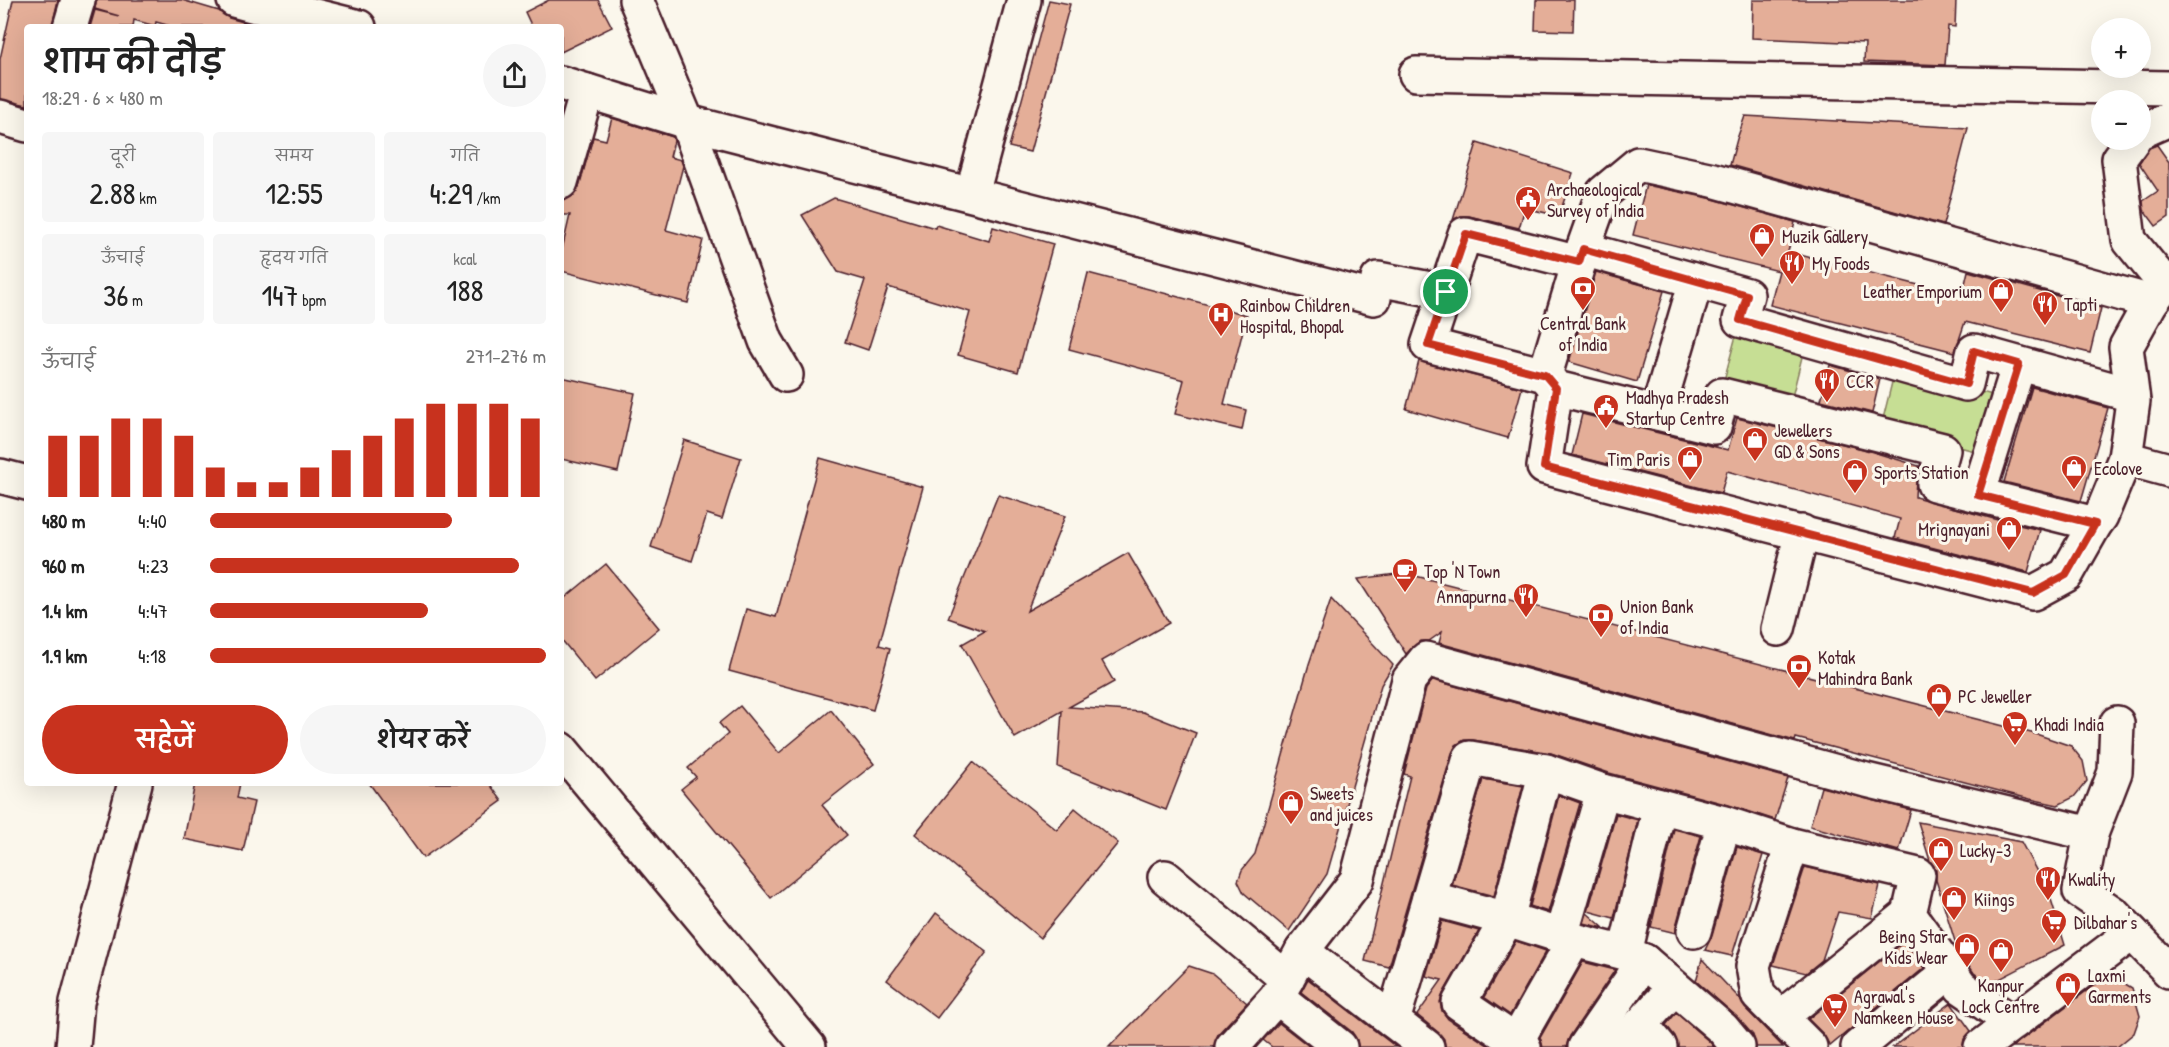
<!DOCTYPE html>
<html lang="hi">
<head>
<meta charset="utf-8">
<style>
  :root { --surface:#fff; --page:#f6f6f6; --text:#222; --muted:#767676; --accent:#c8321e }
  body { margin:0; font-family:"Patrick Hand","Playpen Sans Deva",sans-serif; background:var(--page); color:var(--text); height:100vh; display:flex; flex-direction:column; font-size:22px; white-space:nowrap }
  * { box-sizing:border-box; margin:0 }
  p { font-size:20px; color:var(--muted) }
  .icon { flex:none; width:33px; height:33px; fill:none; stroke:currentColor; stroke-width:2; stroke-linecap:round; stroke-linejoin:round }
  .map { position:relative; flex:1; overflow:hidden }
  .drawer { position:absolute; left:24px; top:24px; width:540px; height:762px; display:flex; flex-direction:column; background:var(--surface); border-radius:6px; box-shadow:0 6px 24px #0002 }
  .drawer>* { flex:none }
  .fabs { position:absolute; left:2091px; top:18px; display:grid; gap:12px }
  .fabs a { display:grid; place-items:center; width:60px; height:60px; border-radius:50%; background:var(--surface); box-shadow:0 6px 24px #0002; font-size:30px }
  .pin { position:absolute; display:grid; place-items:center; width:51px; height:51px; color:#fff; margin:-26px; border:3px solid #fff; border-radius:50%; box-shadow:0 2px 6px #0007 }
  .round { display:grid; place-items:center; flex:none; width:63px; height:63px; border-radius:32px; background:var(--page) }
  .headline { display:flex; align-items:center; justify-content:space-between; height:102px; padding:0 18px }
  h1 { font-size:33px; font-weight:600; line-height:45px }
  .metrics { display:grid; grid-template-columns:repeat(3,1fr); gap:9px; height:102px; padding:6px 18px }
  .metrics div { display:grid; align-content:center; border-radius:6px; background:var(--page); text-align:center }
  .metrics b { font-size:30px; font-weight:600 }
  .metrics small { font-size:16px; font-weight:400 }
  .metrics p { font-size:16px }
  .chart { height:168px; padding:12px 18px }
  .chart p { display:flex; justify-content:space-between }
  .chart svg { width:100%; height:108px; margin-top:6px; stroke:var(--accent); stroke-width:6 }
  .cta { display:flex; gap:12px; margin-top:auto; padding:12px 18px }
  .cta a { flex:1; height:69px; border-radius:36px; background:var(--accent); color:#fff; font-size:24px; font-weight:600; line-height:69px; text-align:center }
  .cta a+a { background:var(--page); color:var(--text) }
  ul { padding:0 18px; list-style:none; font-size:20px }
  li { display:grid; grid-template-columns:96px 72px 1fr; align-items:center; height:45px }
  li i { height:15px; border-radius:8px; background:var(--accent) }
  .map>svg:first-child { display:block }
  .green { fill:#c6de94; stroke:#887e60; stroke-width:1.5 }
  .building { fill:#e4ae98; stroke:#4a1f2b; stroke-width:1.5 }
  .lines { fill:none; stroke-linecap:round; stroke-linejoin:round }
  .minor-casing { stroke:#4a1f2b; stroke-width:38 }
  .minor { stroke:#fbf7ec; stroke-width:33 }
  .route-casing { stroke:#fff; stroke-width:12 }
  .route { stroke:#c8321e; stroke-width:8 }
  .labels { text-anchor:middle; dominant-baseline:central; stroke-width:6; stroke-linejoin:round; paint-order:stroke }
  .poi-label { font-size:18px; fill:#4a1f2b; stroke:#fbf7ec; text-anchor:start }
</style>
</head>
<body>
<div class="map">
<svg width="2169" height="1047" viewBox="0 0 2169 1047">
  <rect width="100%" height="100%" fill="#fbf7ec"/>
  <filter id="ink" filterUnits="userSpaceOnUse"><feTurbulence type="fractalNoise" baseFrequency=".0167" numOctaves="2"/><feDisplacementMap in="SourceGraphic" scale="12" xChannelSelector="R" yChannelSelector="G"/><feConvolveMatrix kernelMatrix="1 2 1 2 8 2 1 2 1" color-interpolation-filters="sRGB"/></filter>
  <g filter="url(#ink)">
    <g class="green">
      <path d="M1737,332L1804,349L1791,401L1723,384Z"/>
      <path d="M1895,370L1993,395L1979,452L1881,427Z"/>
    </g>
    <g class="building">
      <path d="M13,0H58L52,27H27V105L0,99V59Z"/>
      <path d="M96,0H182L219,11L229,18L254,25V27H174L156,22L155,26L134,20L133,27H90L95,10L119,16L95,9Z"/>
      <path d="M549,0H598L612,27L561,52V27H532L525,12Z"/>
      <path d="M1049,0L1070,4L1030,152L1009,147Z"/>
      <path d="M1536,0H1574L1573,31L1535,30Z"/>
      <path d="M1753,0H1956L1955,27L1948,26L1945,65L1864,62L1865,43L1752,38Z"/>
      <path d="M1745,116L1968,128L1943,225L1730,165L1737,139Z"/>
      <path d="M612,118L673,137L674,141L670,157L681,160L683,166L666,230L703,240L688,303L561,271V254L570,215H561V200H566L574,195L579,187L593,137L606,140Z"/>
      <path d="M1477,143L1573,173L1559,216L1525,208L1519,228L1469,216H1461L1453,220Z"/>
      <path d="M2157,145L2169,162V217L2156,226L2144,210L2143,201L2158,191L2139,163L2149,148Z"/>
      <path d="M1646,185L1709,198L1795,222L1788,252L1962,296L1968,271L2101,308L2090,353L1965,322L1955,352L1770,305L1779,271L1633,235Z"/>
      <path d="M834,198L935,228L936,225L989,241L993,227L1053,244L1018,372L958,355L970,312L888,287L868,350L845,342L865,280L838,272L802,215Z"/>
      <path d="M1596,272L1664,291L1637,382L1569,362Z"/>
      <path d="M1088,273L1247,315L1224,404L1246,410L1242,430L1175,414L1184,380L1069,349Z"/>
      <path d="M1419,361L1522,388L1508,438L1406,409Z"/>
      <path d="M1830,365L1880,379L1872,413L1821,400Z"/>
      <path d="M561,377L635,393L618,472L561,459Z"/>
      <path d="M2032,387L2108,408L2081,501L2004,482Z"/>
      <path d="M1582,414L1728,450L1737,418L1863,449L1919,466L1916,479L1915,497L1994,519L2040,530L2028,572L1895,538L1900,519L1727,471L1721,493L1572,455Z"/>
      <path d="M684,440L741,458L722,519L707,514L692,561L651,547Z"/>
      <path d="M820,458L923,487L879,645L890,648L873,710L729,671L746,609L776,617Z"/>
      <path d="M998,495L1065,516L1027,611L1128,553L1169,623L1102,661L1114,682L1069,707L1143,712L1196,733L1166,810L1058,767L1062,711L1015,738L962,644L985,631L948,618Z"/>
      <path d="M606,564L659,628L595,681L561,639V601Z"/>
      <path d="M1404,573L2039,735L2071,746L2083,761L2087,781L2074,797L2058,805L2030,799L1796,738L1795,741L1439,643L1442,632L1429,641H1420L1406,654L1358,579Z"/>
      <path d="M1331,599L1393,665L1381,685L1327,874L1289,931L1244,893L1238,881L1242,870L1255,854L1309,664Z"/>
      <path d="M1433,680L1788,778L1775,820L1729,805L1609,773L1551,753L1473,740H1464L1456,745L1452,753L1389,967L1365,961L1410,776L1404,774L1426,689Z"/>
      <path d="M740,706L779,753L831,710L874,764L822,805L847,835L771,898L681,789L696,777L688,768L728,734L719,723Z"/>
      <path d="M973,762L1057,830L1075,808L1118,843L1040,938L915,834Z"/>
      <path d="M1483,779L1523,786L1494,896L1452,885Z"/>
      <path d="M195,783H240L237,798L254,802L243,851L184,839Z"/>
      <path d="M369,783H489L502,801L423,858Z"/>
      <path d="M1821,787L1911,810L1899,851L1810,826Z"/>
      <path d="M1559,795L1580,803L1548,912L1530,906Z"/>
      <path d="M1616,814L1638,820L1614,918L1588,911Z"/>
      <path d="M1918,822L2021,842L2050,896L2065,945L1990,984L1974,973L1957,948L1936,880V869L1930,861Z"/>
      <path d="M1674,829L1701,836L1676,926V933L1651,927Z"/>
      <path d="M1737,847L1763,855L1732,956L1705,950L1712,936Z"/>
      <path d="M1805,867L1880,885L1872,918L1838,912L1822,960L1806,973L1773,965Z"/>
      <path d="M936,913L987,952L937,1018L887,980Z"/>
      <path d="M1587,913L1604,928L1584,923Z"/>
      <path d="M1442,921L1479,931L1443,994L1440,1002L1442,1011L1448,1019L1491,1047H1445L1444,1039L1439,1033L1417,1015L1442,980L1426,976Z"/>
      <path d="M1516,941L1546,951L1510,1015L1484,997Z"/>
      <path d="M1905,941L1924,968L1830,1046L1823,1034L1808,1019Z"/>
      <path d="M1702,959L1740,999L1745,1008L1783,1047H1756L1753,1035L1737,1017L1696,981Z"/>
      <path d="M1583,962L1615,970L1570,1036L1566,1047H1543L1540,1038Z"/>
      <path d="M1189,966L1213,974L1247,1003L1218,1034L1214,1047H1109Z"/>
      <path d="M2109,974L2132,988L2140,1016L2134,1033L2117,1047H2012Z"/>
      <path d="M1308,979L1396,1047H1358L1357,1040L1352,1032L1301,992Z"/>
      <path d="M1951,1003L1971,1031L1964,1039L1963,1047H1893Z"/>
      <path d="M1676,1013L1710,1042L1714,1047H1678L1675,1036L1666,1025Z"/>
      <path d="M1279,1023L1310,1047H1272L1263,1040Z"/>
    </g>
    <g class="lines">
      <defs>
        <g id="minor">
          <path d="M234,0L256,6L307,14L359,27"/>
          <path d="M636,0L687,122L766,341L786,375"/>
          <path d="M70,27L78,0"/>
          <path d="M1416,74L2169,88"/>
          <path d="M561,83L687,122L1374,298"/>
          <path d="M0,117L27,125"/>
          <path d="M2140,132L2169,119"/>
          <path d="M2133,140L2119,159L2129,240L2164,283"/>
          <path d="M561,182L587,91"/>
          <path d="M972,194L1024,0"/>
          <path d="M1583,249L1747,295L1740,320L1966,384L1974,351L2132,395"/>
          <path d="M1579,263L1465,234L1428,345L1545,375L1556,388L1714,427L1722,395L1943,450L1934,484L2095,524"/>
          <path d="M1378,279L1446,292"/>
          <path d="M1545,375L1583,249L1603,193L1638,164L1713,180L2151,302"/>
          <path d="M1556,388L1544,467L2033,593L2066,575L2095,524L2101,516L2125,458L2169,470"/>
          <path d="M1657,413L1696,281"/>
          <path d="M2125,458L2133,401L2126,347L2151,302L2169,279"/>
          <path d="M0,476L27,483"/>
          <path d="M1978,495L2019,364"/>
          <path d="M1778,629L1802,532"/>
          <path d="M2117,723L2115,772L2091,834L2080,891L2114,914L2169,971"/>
          <path d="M561,749L809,1047"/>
          <path d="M1792,845L1753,966L1758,995L1810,1047"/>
          <path d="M1165,877L1287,979"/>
          <path d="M1429,898L1507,919L1574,940L1625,953L1644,961L1723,1029L1738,1047"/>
          <path d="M1694,931L1724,823"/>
          <path d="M1561,936L1603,791"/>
          <path d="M1302,951L1427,1047"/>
          <path d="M1625,953L1660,806"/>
          <path d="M1277,997L1340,1047"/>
          <path d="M1781,1017L1909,914"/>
          <path d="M1393,1021L1470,758L1546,771L1603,791L1724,823L1792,845L1918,875L1909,914L1961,987L2012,1022"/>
          <path d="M1641,1024L1660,1047"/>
          <path d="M1516,1042L1574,940"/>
          <path d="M73,1047L77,1002L135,783"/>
          <path d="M1232,1047L1277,997L1302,951L1357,880L1409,680L1426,659L1866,780L2091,834"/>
          <path d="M1524,1047L1459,1003L1507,919L1546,771"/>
          <path d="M1585,1047L1644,961"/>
          <path d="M1620,1047L1674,988"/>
          <path d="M1858,1047L1949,972"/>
          <path d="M1981,1047L2132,933"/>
        </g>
      </defs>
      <use href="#minor" class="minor-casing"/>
      <use href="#minor" class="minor"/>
    </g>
  </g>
  <g class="lines" filter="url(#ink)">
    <defs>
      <path id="route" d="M1466,234L1579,262L1583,249L1747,295L1740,320L1966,384L1974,351L2019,364L1978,495L2095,524L2066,575L2033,593L1544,467L1556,388L1545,375L1428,345Z"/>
    </defs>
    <use href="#route" class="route-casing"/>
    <use href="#route" class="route"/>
  </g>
  <defs>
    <symbol id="civic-pin" viewBox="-11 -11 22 30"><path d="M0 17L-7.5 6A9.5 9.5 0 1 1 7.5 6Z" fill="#c8321e" stroke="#fbf7ec"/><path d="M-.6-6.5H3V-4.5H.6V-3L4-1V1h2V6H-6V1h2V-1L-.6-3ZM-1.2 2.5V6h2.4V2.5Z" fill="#fff"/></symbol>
    <symbol id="shop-pin" viewBox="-11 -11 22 30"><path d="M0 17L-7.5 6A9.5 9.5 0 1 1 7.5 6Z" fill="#c8321e" stroke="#fbf7ec"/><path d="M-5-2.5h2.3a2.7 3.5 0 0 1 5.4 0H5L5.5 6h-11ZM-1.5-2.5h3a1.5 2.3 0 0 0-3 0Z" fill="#fff"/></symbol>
    <symbol id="restaurant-pin" viewBox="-11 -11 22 30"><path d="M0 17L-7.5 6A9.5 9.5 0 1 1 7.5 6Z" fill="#c8321e" stroke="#fbf7ec"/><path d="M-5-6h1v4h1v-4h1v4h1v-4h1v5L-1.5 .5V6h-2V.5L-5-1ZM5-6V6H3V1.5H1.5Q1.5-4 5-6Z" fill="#fff"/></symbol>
    <symbol id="bank-pin" viewBox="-11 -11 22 30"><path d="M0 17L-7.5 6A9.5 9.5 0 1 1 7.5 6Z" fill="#c8321e" stroke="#fbf7ec"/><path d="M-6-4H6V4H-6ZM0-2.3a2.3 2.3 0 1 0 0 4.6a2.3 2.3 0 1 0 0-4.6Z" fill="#fff"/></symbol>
    <symbol id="hospital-pin" viewBox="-11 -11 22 30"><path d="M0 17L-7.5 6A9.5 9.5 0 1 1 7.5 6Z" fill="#c8321e" stroke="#fbf7ec"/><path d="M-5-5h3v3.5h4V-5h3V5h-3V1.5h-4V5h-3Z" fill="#fff"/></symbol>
    <symbol id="cafe-pin" viewBox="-11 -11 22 30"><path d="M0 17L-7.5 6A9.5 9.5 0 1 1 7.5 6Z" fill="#c8321e" stroke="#fbf7ec"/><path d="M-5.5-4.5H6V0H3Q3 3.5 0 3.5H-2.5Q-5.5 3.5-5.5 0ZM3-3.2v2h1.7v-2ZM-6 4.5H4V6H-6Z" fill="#fff"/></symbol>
    <symbol id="supermarket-pin" viewBox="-11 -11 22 30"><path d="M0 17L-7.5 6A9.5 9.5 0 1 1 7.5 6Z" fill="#c8321e" stroke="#fbf7ec"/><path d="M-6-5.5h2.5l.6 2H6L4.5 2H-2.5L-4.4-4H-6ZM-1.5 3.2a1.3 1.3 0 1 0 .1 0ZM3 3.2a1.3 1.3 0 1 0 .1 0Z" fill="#fff"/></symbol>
  </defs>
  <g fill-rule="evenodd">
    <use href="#civic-pin" x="1513" y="184" width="30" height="40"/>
    <use href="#shop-pin" x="1747" y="221" width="30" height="40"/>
    <use href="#restaurant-pin" x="1777" y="248" width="30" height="40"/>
    <use href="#bank-pin" x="1568" y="274" width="30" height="40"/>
    <use href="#shop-pin" x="1986" y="276" width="30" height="40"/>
    <use href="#restaurant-pin" x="2030" y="289" width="30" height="40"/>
    <use href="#hospital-pin" x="1206" y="300" width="30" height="40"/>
    <use href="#restaurant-pin" x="1812" y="366" width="30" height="40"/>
    <use href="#civic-pin" x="1591" y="392" width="30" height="40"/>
    <use href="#shop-pin" x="1740" y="425" width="30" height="40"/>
    <use href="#shop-pin" x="1675" y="444" width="30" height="40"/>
    <use href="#shop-pin" x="2059" y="453" width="30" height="40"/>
    <use href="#shop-pin" x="1840" y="457" width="30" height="40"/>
    <use href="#shop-pin" x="1994" y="514" width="30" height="40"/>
    <use href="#cafe-pin" x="1390" y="556" width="30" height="40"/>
    <use href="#restaurant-pin" x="1511" y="581" width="30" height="40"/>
    <use href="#bank-pin" x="1586" y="601" width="30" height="40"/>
    <use href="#bank-pin" x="1784" y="652" width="30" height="40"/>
    <use href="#shop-pin" x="1924" y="681" width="30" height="40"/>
    <use href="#supermarket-pin" x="2000" y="709" width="30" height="40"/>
    <use href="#shop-pin" x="1276" y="788" width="30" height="40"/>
    <use href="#shop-pin" x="1926" y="835" width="30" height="40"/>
    <use href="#restaurant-pin" x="2033" y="864" width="30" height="40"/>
    <use href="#shop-pin" x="1939" y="884" width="30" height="40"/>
    <use href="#supermarket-pin" x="2039" y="907" width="30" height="40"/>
    <use href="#shop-pin" x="1952" y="931" width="30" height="40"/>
    <use href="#shop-pin" x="1986" y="936" width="30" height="40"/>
    <use href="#shop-pin" x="2053" y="970" width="30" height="40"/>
    <use href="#supermarket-pin" x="1820" y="991" width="30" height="40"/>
  </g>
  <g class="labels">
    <g class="poi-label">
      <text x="1547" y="189">Archaeological<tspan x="1547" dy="21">Survey of India</tspan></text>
      <text x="1782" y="236">Muzik Gallery</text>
      <text x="1812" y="263">My Foods</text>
      <text x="1982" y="291" text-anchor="end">Leather Emporium</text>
      <text x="2064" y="304">Tapti</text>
      <text x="1240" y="305">Rainbow Children<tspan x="1240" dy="21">Hospital, Bhopal</tspan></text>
      <text x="1583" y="323" text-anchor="middle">Central Bank<tspan x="1583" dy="21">of India</tspan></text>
      <text x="1846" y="381">CCR</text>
      <text x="1626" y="397">Madhya Pradesh<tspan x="1626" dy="21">Startup Centre</tspan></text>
      <text x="1774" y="430">Jewellers<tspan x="1774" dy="21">GD &amp; Sons</tspan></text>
      <text x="1670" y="459" text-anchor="end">Tim Paris</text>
      <text x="2094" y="468">Ecolove</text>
      <text x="1874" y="472">Sports Station</text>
      <text x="1990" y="529" text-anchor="end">Mrignayani</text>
      <text x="1424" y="571">Top 'N Town</text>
      <text x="1506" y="596" text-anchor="end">Annapurna</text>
      <text x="1620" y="606">Union Bank<tspan x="1620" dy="21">of India</tspan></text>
      <text x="1818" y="657">Kotak<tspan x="1818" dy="21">Mahindra Bank</tspan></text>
      <text x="1958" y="696">PC Jeweller</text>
      <text x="2034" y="724">Khadi India</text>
      <text x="1310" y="793">Sweets<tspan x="1310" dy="21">and juices</tspan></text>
      <text x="1960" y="850">Lucky-3</text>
      <text x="2068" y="879">Kwality</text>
      <text x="1974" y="899">Kiings</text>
      <text x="2074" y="922">Dilbahar's</text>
      <text x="1948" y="936" text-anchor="end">Being Star<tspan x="1948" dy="21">Kids Wear</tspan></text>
      <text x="2088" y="975">Laxmi<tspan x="2088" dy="21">Garments</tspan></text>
      <text x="2001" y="985" text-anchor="middle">Kanpur<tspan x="2001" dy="21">Lock Centre</tspan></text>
      <text x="1854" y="996">Agrawal's<tspan x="1854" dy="21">Namkeen House</tspan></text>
    </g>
  </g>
</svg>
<div class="fabs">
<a>+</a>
<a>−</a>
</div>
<div class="pin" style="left:1446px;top:292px;background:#1e9e55"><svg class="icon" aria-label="arrive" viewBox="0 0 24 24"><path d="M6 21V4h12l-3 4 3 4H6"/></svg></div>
<section class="drawer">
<div class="headline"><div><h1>शाम की दौड़</h1><p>18:29 · 6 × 480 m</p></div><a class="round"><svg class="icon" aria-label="share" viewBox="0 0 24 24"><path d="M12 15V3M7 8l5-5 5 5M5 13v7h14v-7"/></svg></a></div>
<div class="metrics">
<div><p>दूरी</p><b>2.88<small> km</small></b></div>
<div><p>समय</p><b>12:55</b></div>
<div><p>गति</p><b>4:29<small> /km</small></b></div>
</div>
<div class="metrics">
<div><p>ऊँचाई</p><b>36<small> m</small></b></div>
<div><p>हृदय गति</p><b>147<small> bpm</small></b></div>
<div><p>kcal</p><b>188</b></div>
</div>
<div class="chart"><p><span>ऊँचाई</span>271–276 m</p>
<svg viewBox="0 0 160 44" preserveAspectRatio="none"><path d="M5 44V19M15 44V19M25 44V12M35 44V12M45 44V19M55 44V32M65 44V38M75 44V38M85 44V32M95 44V25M105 44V19M115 44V12M125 44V6M135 44V6M145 44V6M155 44V12"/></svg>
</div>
<ul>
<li><b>480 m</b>4:40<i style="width:72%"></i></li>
<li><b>960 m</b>4:23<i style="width:92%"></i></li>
<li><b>1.4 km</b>4:47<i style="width:65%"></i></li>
<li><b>1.9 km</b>4:18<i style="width:100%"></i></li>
</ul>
<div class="cta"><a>सहेजें</a><a>शेयर करें</a></div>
</section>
</div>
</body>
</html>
